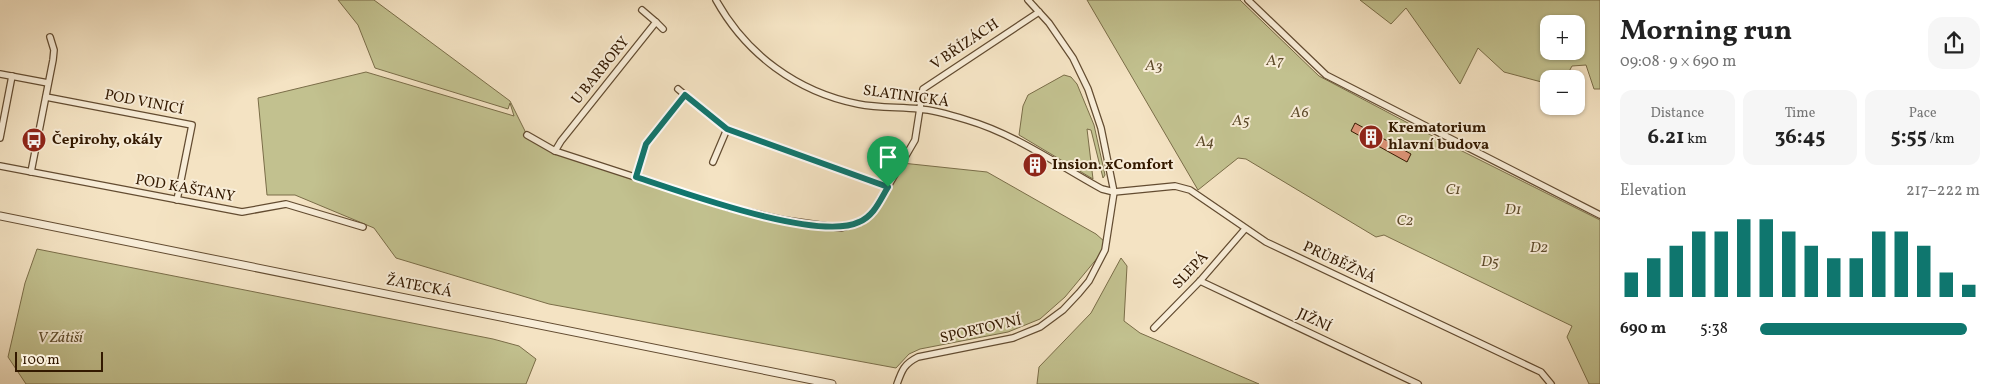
<!DOCTYPE html>
<html lang="en">
<head>
<meta charset="utf-8">
<style>
  :root { --surface:#fff; --page:#f6f6f6; --text:#222; --muted:#767676; --accent:#0f766e }
  body { margin:0; font-family:Vollkorn,serif; background:var(--page); color:var(--text); height:100vh; display:flex; flex-direction:column; font-size:19px; white-space:nowrap }
  * { box-sizing:border-box; margin:0 }
  p { font-size:16px; color:var(--muted) }
  .icon { flex:none; width:28px; height:28px; fill:none; stroke:currentColor; stroke-width:2; stroke-linecap:round; stroke-linejoin:round }
  .map { position:relative; flex:1; overflow:hidden }
  .details { display:flex; flex-direction:column; background:var(--surface); width:400px }
  .details>* { flex:none }
  .fabs { position:absolute; left:1540px; top:15px; display:grid; gap:10px }
  .fabs a { display:grid; place-items:center; width:45px; height:45px; border-radius:10px; background:var(--surface); box-shadow:0 1px 4px #0004; font-size:25px }
  .scale { position:absolute; left:15px; bottom:12px; width:88px; box-sizing:border-box; padding-left:5px; border:2px solid #331900; border-top:0; font-size:14px; line-height:18px; white-space:nowrap; color:#331900; -webkit-text-stroke:4px #f8edd8; paint-order:stroke }
  .pin { position:absolute; display:grid; place-items:center; width:42px; height:42px; color:#fff; margin:-51px -21px; border-radius:50% 50% 50% 0; rotate:-45deg; box-shadow:0 0 5px #0007 }
  .pin .icon { rotate:45deg }
  .round { display:grid; place-items:center; flex:none; width:52px; height:52px; border-radius:15px; background:var(--page) }
  .summary { display:flex; align-items:center; justify-content:space-between; height:85px; padding:0 20px }
  h1 { font-size:28px; font-weight:700; line-height:38px }
  .metrics { display:grid; grid-template-columns:repeat(3,1fr); gap:8px; height:85px; padding:5px 20px }
  .metrics div { display:grid; align-content:center; border-radius:12px; background:var(--page); text-align:center }
  .metrics b { font-size:21px; font-weight:700 }
  .metrics small { font-size:14px; font-weight:400 }
  .metrics p { font-size:14px }
  .chart { height:140px; padding:10px 20px }
  .chart p { display:flex; justify-content:space-between }
  .chart svg { width:100%; height:90px; margin-top:5px; stroke:var(--accent); stroke-width:6 }
  ul { padding:0 20px; list-style:none; font-size:16px }
  li { display:grid; grid-template-columns:80px 60px 1fr; align-items:center; height:38px }
  li i { height:12px; border-radius:6px; background:var(--accent) }
  main { display:flex; flex:1; min-height:0 }
  .map>svg:first-child { display:block }
  .green { fill:#c2c18f; stroke:#7a6d48; fill-rule:evenodd }
  .building { fill:#db9376; stroke:#331900 }
  .lines { fill:none; stroke-linecap:round; stroke-linejoin:round }
  .minor-casing { stroke:#634c31; stroke-width:8 }
  .tertiary-casing { stroke:#634c31; stroke-width:9 }
  .minor { stroke:#f8edd8; stroke-width:5.5 }
  .tertiary { stroke:#f8edd8; stroke-width:7 }
  .route-casing { stroke:#fff; stroke-width:10 }
  .route { stroke:#0f766e; stroke-width:6 }
  .labels { text-anchor:middle; dominant-baseline:central; stroke-width:4; stroke-linejoin:round; paint-order:stroke }
  .street-label { font-size:15px; fill:#331900; stroke:#f8edd8 }
  .park-label { font-size:15px; font-style:italic; fill:#5e4b2b; stroke:#f8edd8 }
  .poi-label { font-size:15px; font-weight:bold; fill:#331900; stroke:#f8edd8; text-anchor:start }
</style>
</head>
<body>
<main>
<div class="map">
<svg width="1600" height="384" viewBox="0 0 1600 384">
  <rect width="100%" height="100%" fill="#f4e3c3"/>
  <filter id="stains"><feTurbulence type="fractalNoise" baseFrequency=".004" numOctaves="4"/><feColorMatrix values="0 0 0 0 .2 0 0 0 0 .09 0 0 0 0 .02 0 0 0 .5 -.17"/></filter>
  <radialGradient id="worn" r=".72"><stop offset=".6" stop-color="#630" stop-opacity="0"/><stop offset="1" stop-color="#630" stop-opacity=".3"/></radialGradient>
  <g class="green">
    <path d="M338,0H374L510,101L527,135L555,151L727,207L833,228L858,223L875,209L902,163L987,172L1096,234L1105,242L1099,256L1065,297L1040,319L1008,332L920,349L909,354L896,368L549,304L396,258L374,228L295,195H267L258,98L366,72L514,116L510,103L508,109L375,68L358,25Z"/>
    <path d="M1087,0H1240L1319,76L1442,141L1600,220V384H1589L1567,337L1572,326L1384,235L1376,237L1246,159L1238,158L1198,190Z"/>
    <path d="M1360,0H1600V89H1594L1586,65L1572,66L1565,79H1549V84L1504,72L1478,48L1460,84L1406,8L1391,24ZM1549,24H1576V51H1549Z"/>
    <path d="M1064,75L1071,77L1077,84L1094,125L1105,175L1103,178L1091,130L1087,129L1093,179L1019,135L1023,106L1028,95Z"/>
    <path d="M37,249L493,339L519,346L536,359L526,384H26L8,357L25,283Z"/>
    <path d="M1121,258L1127,266L1124,321L1140,333L1259,384H1037L1039,367L1091,313Z"/>
  </g>
  <g class="building">
    <path d="M1355,123L1411,154L1407,162L1351,131Z"/>
    <path d="M1028,158L1042,166L1038,173L1025,164Z"/>
  </g>
  <g class="lines">
    <defs>
      <g id="minor">
        <path d="M716,0C746,54 797,92 858,104C878,108 899,107 919,109C935,110 951,115 967,120C1015,134 1058,165 1102,189L1114,192L1175,186L1190,190L1266,242L1541,372L1551,384"/>
        <path d="M1248,0L1326,75L1600,215"/>
        <path d="M656,22L663,29"/>
        <path d="M0,74L48,83"/>
        <path d="M678,89L685,95"/>
        <path d="M46,97L192,125L177,200"/>
        <path d="M527,135L555,151L727,207L784,220L841,228L861,222L873,212L915,140L923,89L1039,12"/>
        <path d="M0,138L12,76"/>
        <path d="M555,151L561,141L656,22L642,10"/>
        <path d="M713,162L727,129"/>
        <path d="M0,166L242,212L286,204L363,227"/>
        <path d="M31,172L53,60L54,50L50,37"/>
        <path d="M636,177L646,144L685,95L727,129L888,187"/>
        <path d="M1200,281L1418,384"/>
        <path d="M1154,328L1200,281L1245,229"/>
        <path d="M897,384C902,370 904,364 918,357L1013,338L1040,327L1063,310L1079,293L1089,281L1105,250L1114,192L1101,128L1088,89L1073,58L1049,23L1028,0"/>
      </g>
      <path id="tertiary" d="M0,216L832,384"/>
    </defs>
    <use href="#minor" class="minor-casing"/>
    <use href="#tertiary" class="tertiary-casing"/>
    <use href="#minor" class="minor"/>
    <use href="#tertiary" class="tertiary"/>
  </g>
  <g class="lines">
    <defs>
      <path id="route" d="M685,95L727,129L888,187C880,200 874,216 859,222C818,242 682,192 636,177L646,144Z"/>
    </defs>
    <use href="#route" class="route-casing"/>
    <use href="#route" class="route"/>
  </g>
  <defs>
    <symbol id="building-disc" viewBox="-11 -11 22 22"><circle r="9.5" fill="#8f2418" stroke="#f8edd8"/><path d="M-4-6H4V6H1V3H-1V6H-4ZM-2.5-4.3h1.7v1.8h-1.7ZM.8-4.3h1.7v1.8H.8ZM-2.5-1h1.7V.8h-1.7ZM.8-1h1.7V.8H.8Z" fill="#fff"/></symbol>
    <symbol id="bus-disc" viewBox="-11 -11 22 22"><circle r="9.5" fill="#8f2418" stroke="#f8edd8"/><path d="M-5-6H5V4H4V6H2V4H-2V6H-4V4H-5ZM-3.5-4V0h7V-4ZM-3.5 1.2v1.5H-2V1.2ZM2 1.2v1.5H3.5V1.2Z" fill="#fff"/></symbol>
  </defs>
  <g fill-rule="evenodd">
    <use href="#building-disc" x="1357" y="123" width="28" height="28"/>
    <use href="#bus-disc" x="20" y="126" width="28" height="28"/>
    <use href="#building-disc" x="1021" y="151" width="28" height="28"/>
  </g>
  <g class="labels">
    <g class="street-label">
      <text transform="translate(965 45) rotate(-34)">V BŘÍZÁCH</text>
      <text transform="translate(601 71) rotate(-51)">U BARBORY</text>
      <text transform="translate(906 97) rotate(8)">SLATINICKÁ</text>
      <text transform="translate(144 103) rotate(11)">POD VINICÍ</text>
      <text transform="translate(185 189) rotate(10)">POD KAŠTANY</text>
      <text transform="translate(1339 263) rotate(25)">PRŮBĚŽNÁ</text>
      <text transform="translate(1191 271) rotate(-47)">SLEPÁ</text>
      <text transform="translate(419 287) rotate(11)">ŽATECKÁ</text>
      <text transform="translate(1314 321) rotate(25)">JIŽNÍ</text>
      <text transform="translate(981 330) rotate(-13)">SPORTOVNÍ</text>
    </g>
    <g class="park-label">
      <text x="1275" y="61">A7</text>
      <text x="1154" y="66">A3</text>
      <text x="1300" y="113">A6</text>
      <text x="1241" y="121">A5</text>
      <text x="1205" y="142">A4</text>
      <text x="1453" y="190">C1</text>
      <text x="1513" y="210">D1</text>
      <text x="1405" y="221">C2</text>
      <text x="1539" y="248">D2</text>
      <text x="1490" y="262">D5</text>
      <text x="60" y="338">V Zátiší</text>
    </g>
    <g class="poi-label">
      <text x="1388" y="128">Krematorium<tspan x="1388" dy="17">hlavní budova</tspan></text>
      <text x="52" y="140">Čepirohy, okály</text>
      <text x="1052" y="165">Insion. xComfort</text>
    </g>
  </g>
  <rect width="100%" height="100%" filter="url(#stains)"/>
  <rect width="100%" height="100%" fill="url(#worn)"/>
</svg>
<div class="fabs">
<a>+</a>
<a>−</a>
</div>
<div class="scale">100 m</div>
<div class="pin" style="left:888px;top:187px;background:#1e9e55"><svg class="icon" aria-label="arrive" viewBox="0 0 24 24"><path d="M6 21V4h12l-3 4 3 4H6"/></svg></div>
</div>
<section class="details">
<div class="summary"><div><h1>Morning run</h1><p>09:08 · 9 × 690 m</p></div><a class="round"><svg class="icon" aria-label="share" viewBox="0 0 24 24"><path d="M12 15V3M7 8l5-5 5 5M5 13v7h14v-7"/></svg></a></div>
<div class="metrics">
<div><p>Distance</p><b>6.21<small> km</small></b></div>
<div><p>Time</p><b>36:45</b></div>
<div><p>Pace</p><b>5:55<small> /km</small></b></div>
</div>
<div class="chart"><p><span>Elevation</span>217–222 m</p>
<svg viewBox="0 0 160 44" preserveAspectRatio="none"><path d="M5 44V32M15 44V25M25 44V19M35 44V12M45 44V12M55 44V6M65 44V6M75 44V12M85 44V19M95 44V25M105 44V25M115 44V12M125 44V12M135 44V19M145 44V32M155 44V38"/></svg>
</div>
<ul>
<li><b>690 m</b>5:38<i style="width:94%"></i></li>
</ul>
</section>
</main>
</body>
</html>
